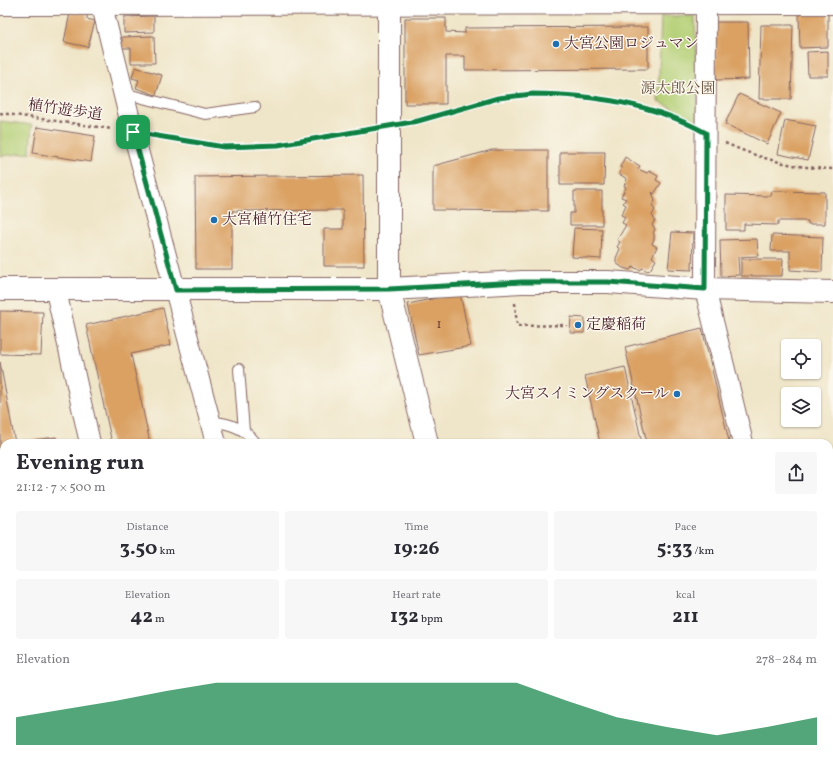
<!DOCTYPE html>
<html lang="en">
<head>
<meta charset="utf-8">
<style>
  :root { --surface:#fff; --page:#f7f7f7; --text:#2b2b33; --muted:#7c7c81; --accent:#0b8043 }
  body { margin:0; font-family:Vollkorn,"Noto Serif JP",serif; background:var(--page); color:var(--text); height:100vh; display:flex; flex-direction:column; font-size:15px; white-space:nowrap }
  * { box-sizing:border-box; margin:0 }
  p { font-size:13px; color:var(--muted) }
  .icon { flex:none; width:22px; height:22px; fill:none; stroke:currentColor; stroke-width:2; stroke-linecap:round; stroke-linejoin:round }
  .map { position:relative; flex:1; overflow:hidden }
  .details { position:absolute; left:0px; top:439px; width:833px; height:324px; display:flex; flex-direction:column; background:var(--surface); border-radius:12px 12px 0 0; box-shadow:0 1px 3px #0004 }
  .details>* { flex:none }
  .fabs { position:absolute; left:781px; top:339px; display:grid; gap:8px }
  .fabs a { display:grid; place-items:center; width:40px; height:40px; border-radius:4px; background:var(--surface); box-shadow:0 1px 3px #0004; font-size:20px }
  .pin { position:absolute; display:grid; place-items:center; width:34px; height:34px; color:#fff; margin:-17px; border-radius:8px; box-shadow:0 2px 6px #0006 }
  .round { display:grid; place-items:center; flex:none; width:42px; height:42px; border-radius:4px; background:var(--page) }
  .headline { display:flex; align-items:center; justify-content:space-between; height:68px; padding:0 16px }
  h1 { font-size:22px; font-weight:700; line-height:30px }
  .metrics { display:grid; grid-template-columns:repeat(3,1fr); gap:6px; height:68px; padding:4px 16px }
  .metrics div { display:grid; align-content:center; border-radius:4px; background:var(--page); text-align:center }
  .metrics b { font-size:20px; font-weight:700 }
  .metrics small { font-size:11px; font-weight:400 }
  .metrics p { font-size:11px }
  .chart { height:112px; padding:8px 16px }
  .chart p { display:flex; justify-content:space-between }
  .chart svg { width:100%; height:72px; margin-top:4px; fill:var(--accent); opacity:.7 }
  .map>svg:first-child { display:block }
  .green { fill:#b4cf75; stroke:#7f7750 }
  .building { fill:#daa164 }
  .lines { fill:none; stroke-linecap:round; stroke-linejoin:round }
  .lane-casing { stroke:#846462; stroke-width:12 }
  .street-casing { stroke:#846462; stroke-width:22 }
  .secondary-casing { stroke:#846462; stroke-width:24 }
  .path { stroke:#846462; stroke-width:2.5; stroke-dasharray:3 3; stroke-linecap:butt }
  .lane { stroke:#fff; stroke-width:10 }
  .street { stroke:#fff; stroke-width:20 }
  .secondary { stroke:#fff; stroke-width:22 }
  .rail-casing { stroke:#4a1f2b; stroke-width:4.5 }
  .rail { stroke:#fbf7ec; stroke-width:3; stroke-dasharray:9; stroke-linecap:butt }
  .route-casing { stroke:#fff; stroke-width:8 }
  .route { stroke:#0b8043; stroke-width:5 }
  .poi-dot { fill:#1f6fb2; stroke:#fbf7ec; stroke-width:1.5 }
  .labels { text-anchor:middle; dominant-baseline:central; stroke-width:3; stroke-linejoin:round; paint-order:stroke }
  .number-label { font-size:13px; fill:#6e4039 }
  .poi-label { font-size:15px; fill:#4a1f2b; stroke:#fbf7ec; text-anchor:start }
  .park-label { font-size:15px; fill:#6a5441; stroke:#fbf7ec }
  .street-label { font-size:15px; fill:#4a1f2b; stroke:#fbf7ec }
</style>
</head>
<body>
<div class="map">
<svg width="833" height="763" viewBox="0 0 833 763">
  <rect width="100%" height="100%" fill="#fbf7ec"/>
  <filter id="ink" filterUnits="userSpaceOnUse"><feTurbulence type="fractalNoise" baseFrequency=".025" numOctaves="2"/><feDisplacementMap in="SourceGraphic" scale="8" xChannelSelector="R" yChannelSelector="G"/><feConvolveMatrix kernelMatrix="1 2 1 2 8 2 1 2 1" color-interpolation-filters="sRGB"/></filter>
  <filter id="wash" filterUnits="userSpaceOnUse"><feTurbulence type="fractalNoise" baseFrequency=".012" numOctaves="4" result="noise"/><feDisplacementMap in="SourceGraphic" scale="16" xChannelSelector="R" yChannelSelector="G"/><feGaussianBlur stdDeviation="0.9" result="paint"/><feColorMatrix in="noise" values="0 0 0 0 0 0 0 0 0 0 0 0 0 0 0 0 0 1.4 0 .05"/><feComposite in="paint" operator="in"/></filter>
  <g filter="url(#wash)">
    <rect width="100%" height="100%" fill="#efe5c8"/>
    <g class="green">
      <path d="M661,16H695L698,121L658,101Z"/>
      <path d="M0,121L32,125L30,153L0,156Z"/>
    </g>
    <g id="blocks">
      <g class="building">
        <path d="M70,13H87V19L95,21L88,47L64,42Z"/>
        <path d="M799,14H828V47L800,48Z"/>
        <path d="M154,16V32L124,33V17Z"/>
        <path d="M405,18H446V32L465,33V28L648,27V69L465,70V56H446V104H405Z"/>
        <path d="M715,22H748L749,79L716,80Z"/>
        <path d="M761,25H793L791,99H759Z"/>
        <path d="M154,36L155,63H131V48H122V37Z"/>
        <path d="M828,51V76H808L807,52Z"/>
        <path d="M135,67L162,75L156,95L136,88L139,80L132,78Z"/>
        <path d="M739,94L781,113L767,144L725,124Z"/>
        <path d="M785,120L816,126L808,160L778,154Z"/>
        <path d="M37,127L95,136L91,162L33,153Z"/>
        <path d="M492,150H548V211L433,210V166Z"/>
        <path d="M560,152H605L604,185H560Z"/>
        <path d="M625,157L640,166L638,169L647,173L649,171L658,176L656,180L661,183L654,194L652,192L655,201L652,206L655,210L652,215L655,220L652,225L655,229L653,233L654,234V239L652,244L657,247L652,257L656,260L650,270L647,271L643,268L640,270L633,267L630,270L623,268L616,263V258L620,249L617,247L620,242L617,240L626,225L622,223L625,217L621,215L626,205L623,203L626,199L621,197L626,187L624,186L627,179L619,174L622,168L620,167Z"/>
        <path d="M363,175L364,266H324V229H343V210L232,211V269H196L195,177Z"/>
        <path d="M574,191H602V225H570V213H574Z"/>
        <path d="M772,191L825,192V224H808V221H778V225L744,224V230H726V195L771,196Z"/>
        <path d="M574,228L602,229L601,259L572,257Z"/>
        <path d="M672,232L693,233L692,270L668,269Z"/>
        <path d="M772,235L823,237L822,272L790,270V251H771Z"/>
        <path d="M757,239L758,256L738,257L739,275L721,276L720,240Z"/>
        <path d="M741,259H783L782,276H741Z"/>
        <path d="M460,293L471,346L419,355L408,304Z"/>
        <path d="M163,308L171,345L131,354L150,443H112L86,325Z"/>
        <path d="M0,311L43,312L41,355L0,354Z"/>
        <path d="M571,317L585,318L584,333H570Z"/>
        <path d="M702,328L729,441L721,443H647L625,347Z"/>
        <path d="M0,362L15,443H4V492L0,493Z"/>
        <path d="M625,367L642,443H600L585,376Z"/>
        <path d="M56,437L57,443H19V442Z"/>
        <path d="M0,514H4V534L0,535Z"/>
        <path d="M4,542V565H3L0,543Z"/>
        <path d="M829,607L832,619L829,620Z"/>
        <path d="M4,654V666L0,663V659Z"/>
        <path d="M3,738L4,759H6L7,763H0V739Z"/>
        <path d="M77,759H111L107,763H82Z"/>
        <path d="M323,759H358L359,763H324Z"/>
        <path d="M426,759H487L488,763H427Z"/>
        <path d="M582,759H609L610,761L601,763H583Z"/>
        <path d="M674,759H720L721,762L675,763Z"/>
        <path d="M780,759H808L809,763H782Z"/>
      </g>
    </g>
  </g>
  <g filter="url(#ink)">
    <use href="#blocks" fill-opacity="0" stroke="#846462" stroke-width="1"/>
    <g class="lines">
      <defs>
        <g id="lane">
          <path d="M123,93L205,114L255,107"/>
          <path d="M239,369L244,431"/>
          <path d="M211,422C228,422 246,429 256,443"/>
          <path d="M829,748H833"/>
        </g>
        <g id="street">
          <path d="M101,0L102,6L133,132L216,443"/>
          <path d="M706,0L705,289L743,443"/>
          <path d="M0,5L833,4"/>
          <path d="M56,291L90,443"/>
          <path d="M829,630H833"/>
          <path d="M302,759L303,763"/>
          <path d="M655,759L656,763"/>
          <path d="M820,759L821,763"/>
        </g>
        <g id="secondary">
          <path d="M389,0V289L427,443"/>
          <path d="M0,289H389L522,282H608L705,289L833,292"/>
          <path d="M508,759L509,763"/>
        </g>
      </defs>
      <use href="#lane" class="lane-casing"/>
      <use href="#street" class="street-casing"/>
      <use href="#secondary" class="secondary-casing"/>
      <g class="path">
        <path d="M0,113L112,129"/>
        <path d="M410,122C440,117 469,105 498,98C558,84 629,101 686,122"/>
        <path d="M153,135C177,140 201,146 225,147C273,150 322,138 370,129"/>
        <path d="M725,143C761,159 794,168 833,169"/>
        <path d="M515,303L517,326L567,325"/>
      </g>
      <use href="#lane" class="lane"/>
      <use href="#street" class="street"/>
      <use href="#secondary" class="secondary"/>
      <defs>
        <g id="rail">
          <path d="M0,600L4,604"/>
          <path d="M0,616L4,620"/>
          <path d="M159,759L164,763"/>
          <path d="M176,759L180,763"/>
        </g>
      </defs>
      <use href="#rail" class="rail-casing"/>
      <use href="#rail" class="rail"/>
    </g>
  </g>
  <g class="lines" filter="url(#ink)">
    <defs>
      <path id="route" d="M532,94C593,95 652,103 706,133L705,289L608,282H522L389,289L176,290L133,132L224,147L278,145L418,121L498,98Z"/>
    </defs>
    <use href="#route" class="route-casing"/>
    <use href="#route" class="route"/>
  </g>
  <g class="poi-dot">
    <circle cx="556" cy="44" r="4"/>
    <circle cx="214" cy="220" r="4"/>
    <circle cx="578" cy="325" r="4"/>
    <circle cx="677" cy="394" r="4"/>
  </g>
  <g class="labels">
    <g class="number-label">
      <text x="439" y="325">1</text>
    </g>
    <g class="poi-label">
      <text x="564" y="44">大宮公園ロジュマン</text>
      <text x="222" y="220">大宮植竹住宅</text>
      <text x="586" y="325">定慶稲荷</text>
      <text x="669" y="394" text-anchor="end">大宮スイミングスクール</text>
    </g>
    <g class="park-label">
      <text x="678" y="89">源太郎公園</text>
    </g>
    <g class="street-label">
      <text transform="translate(65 111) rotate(8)">植竹遊歩道</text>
    </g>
  </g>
</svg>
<div class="fabs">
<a><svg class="icon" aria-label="locate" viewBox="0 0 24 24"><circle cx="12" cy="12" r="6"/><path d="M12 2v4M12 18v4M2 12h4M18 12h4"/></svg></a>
<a><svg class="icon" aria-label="layers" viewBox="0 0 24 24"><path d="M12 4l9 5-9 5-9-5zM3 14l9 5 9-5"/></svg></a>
</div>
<div class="pin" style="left:133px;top:132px;background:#1e9e55"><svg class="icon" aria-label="arrive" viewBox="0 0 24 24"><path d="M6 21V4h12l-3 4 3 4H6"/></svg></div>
<section class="details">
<div class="headline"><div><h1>Evening run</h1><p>21:12 · 7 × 500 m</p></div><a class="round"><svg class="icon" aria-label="share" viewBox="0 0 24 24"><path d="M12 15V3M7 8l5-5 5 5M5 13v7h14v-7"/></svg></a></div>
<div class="metrics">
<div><p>Distance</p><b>3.50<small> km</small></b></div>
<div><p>Time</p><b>19:26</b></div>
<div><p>Pace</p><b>5:33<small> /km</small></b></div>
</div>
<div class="metrics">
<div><p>Elevation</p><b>42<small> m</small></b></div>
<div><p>Heart rate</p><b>132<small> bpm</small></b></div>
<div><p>kcal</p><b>211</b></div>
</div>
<div class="chart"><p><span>Elevation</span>278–284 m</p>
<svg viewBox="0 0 160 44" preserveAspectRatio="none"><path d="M0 44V27L10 22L20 17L30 11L40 6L50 6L60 6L70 6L80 6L90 6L100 6L110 17L120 27L130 33L140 38L150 33L160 27V44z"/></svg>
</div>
</section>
</div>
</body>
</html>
